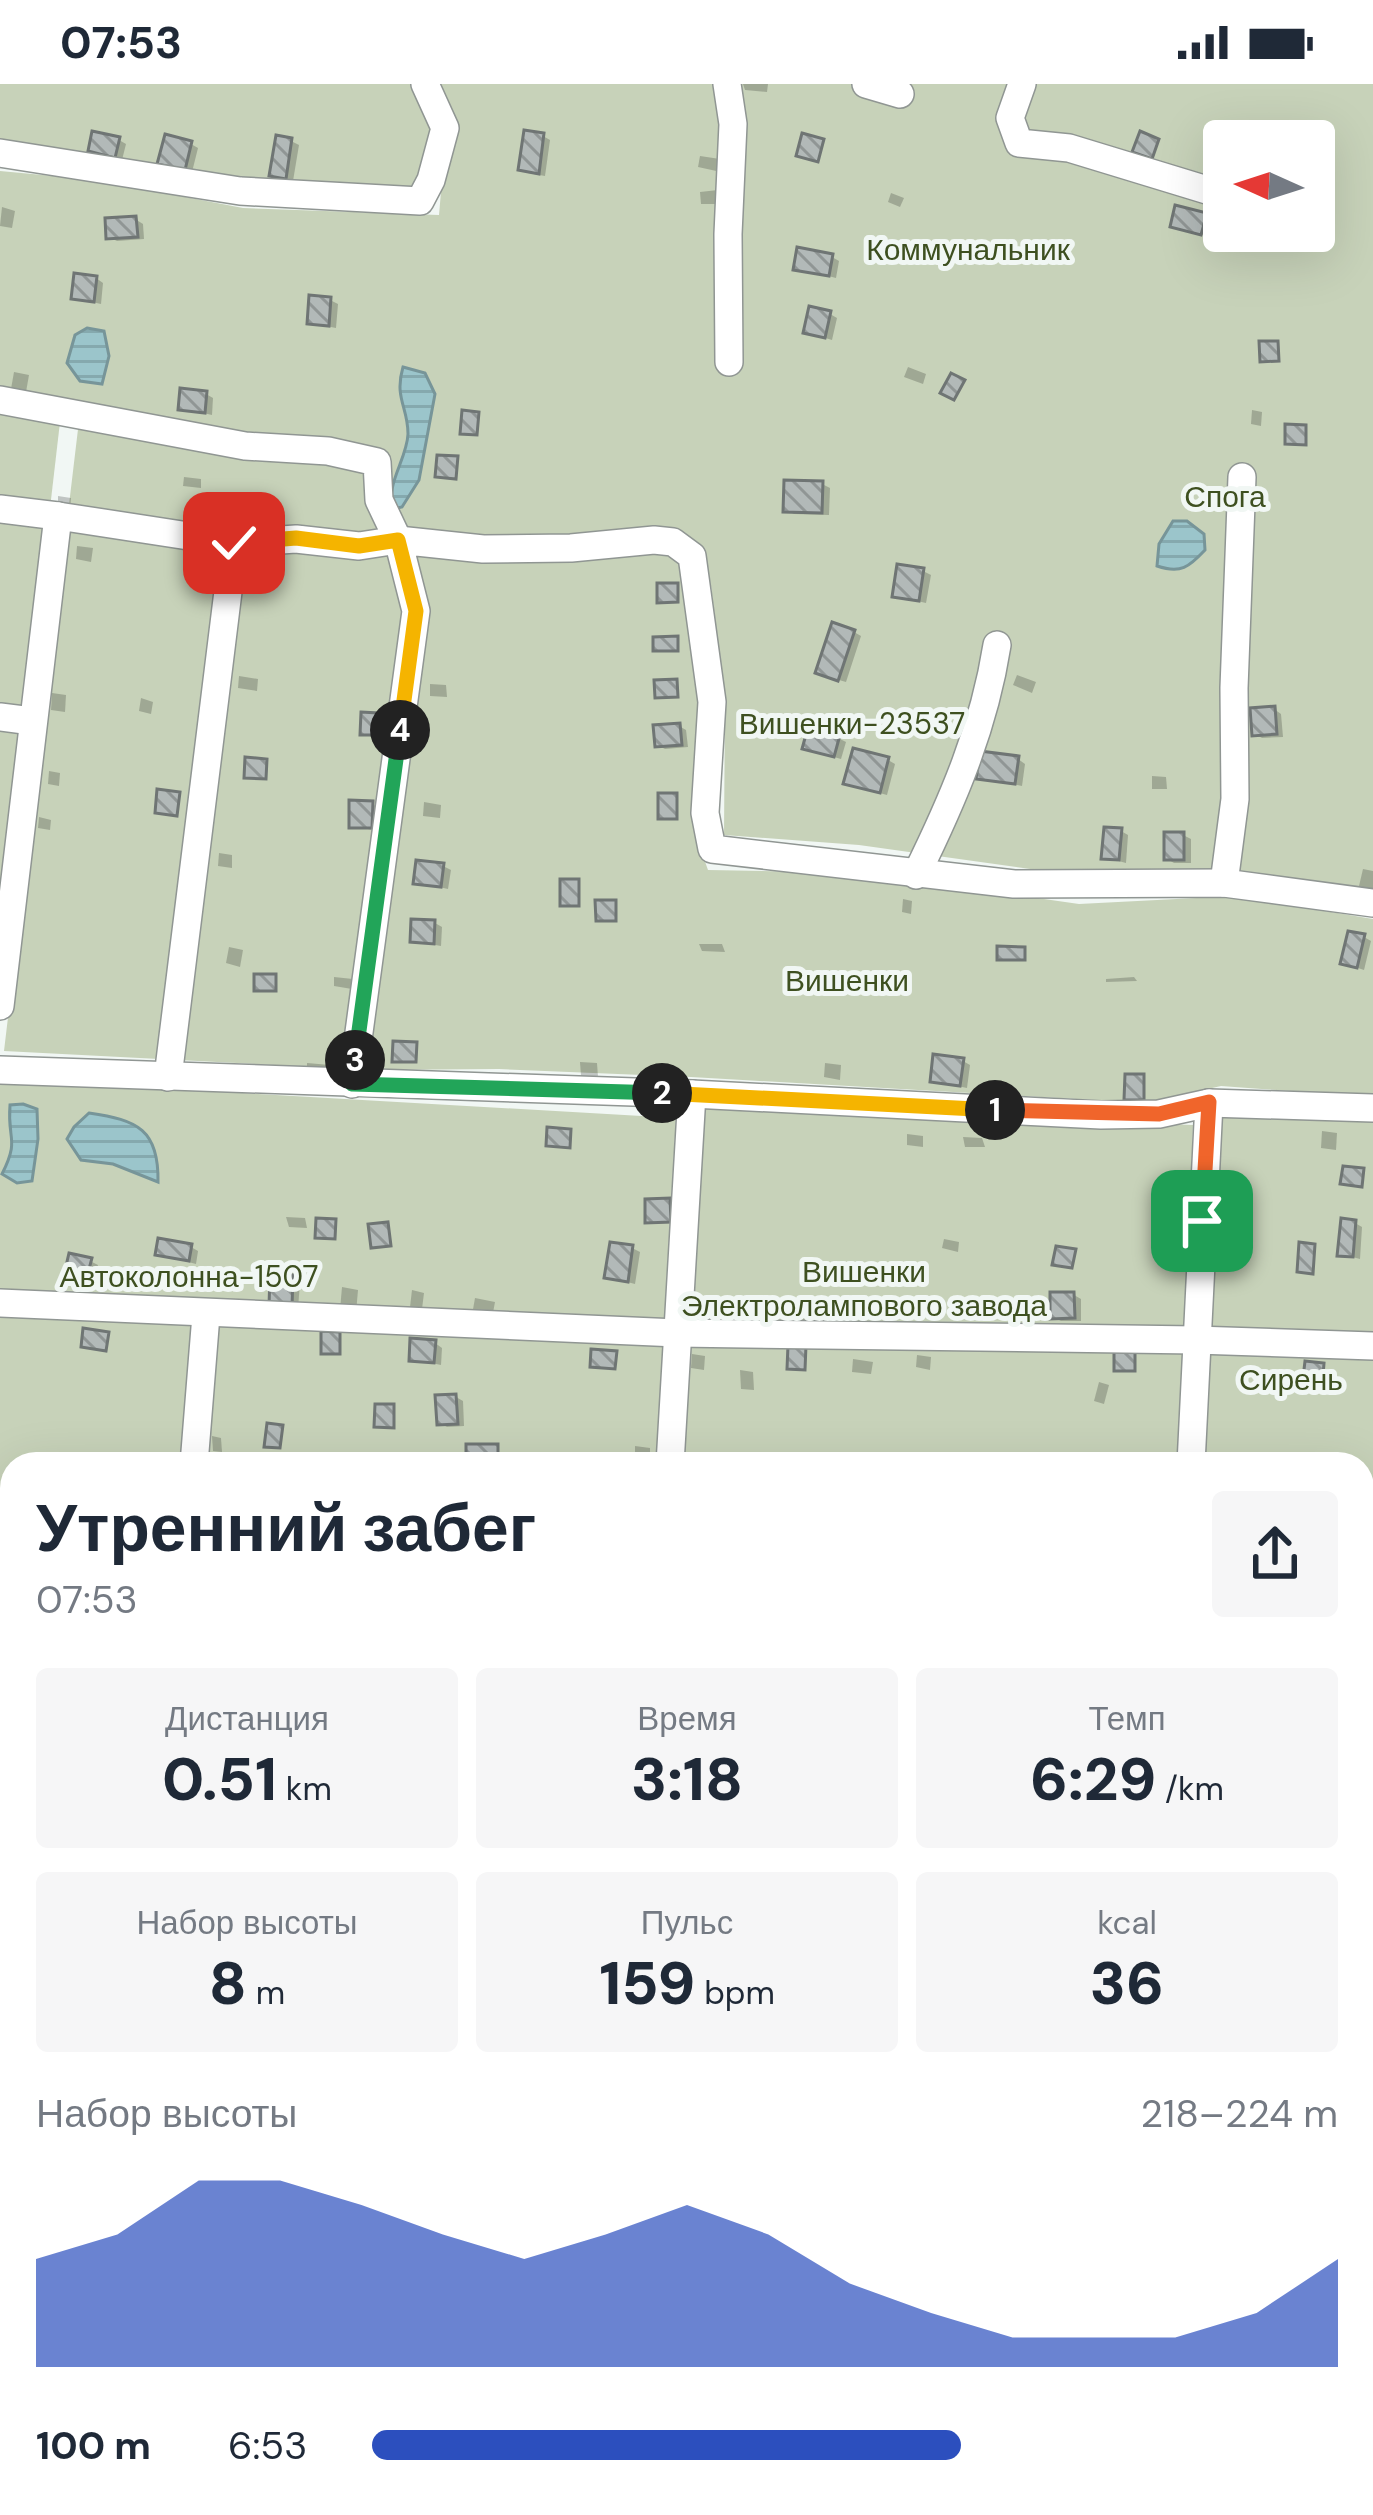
<!DOCTYPE html>
<html lang="ru">
<head>
<meta charset="utf-8">
<style>
  :root { --surface:#fff; --page:#f6f6f7; --text:#1f2937; --muted:#747a83; --accent:#2c4fbe }
  body { margin:0; font-family:"DM Sans",sans-serif; background:var(--page); color:var(--text); height:100vh; display:flex; flex-direction:column; font-size:45px; white-space:nowrap }
  * { box-sizing:border-box; margin:0 }
  p { font-size:39px; color:var(--muted) }
  .icon { flex:none; width:66px; height:66px; fill:none; stroke:currentColor; stroke-width:2; stroke-linecap:round; stroke-linejoin:round }
  .map { position:relative; flex:1; overflow:hidden }
  .panel { position:absolute; left:0px; top:1368px; width:1374px; height:1065px; display:flex; flex-direction:column; background:var(--surface); border-radius:36px 36px 0 0; box-shadow:0 12px 48px #0002 }
  .panel>* { flex:none }
  .needle { width:78px; rotate:273deg }
  .fabs { position:absolute; left:1203px; top:36px; display:grid; gap:24px }
  .fabs a { display:grid; place-items:center; width:132px; height:132px; border-radius:12px; background:var(--surface); box-shadow:0 12px 48px #0002; font-size:60px }
  .pin { position:absolute; display:grid; place-items:center; width:102px; height:102px; color:#fff; margin:-51px; border-radius:24px; box-shadow:0 6px 18px #0006 }
  .km { position:absolute; width:60px; height:60px; margin:-30px; border-radius:50%; background:#222; color:#fff; font-size:33px; line-height:60px; text-align:center }
  .round { display:grid; place-items:center; flex:none; width:126px; height:126px; border-radius:12px; background:var(--page) }
  .head { display:flex; align-items:center; justify-content:space-between; height:204px; padding:0 36px }
  h1 { font-size:66px; font-weight:800; line-height:90px }
  .stats { display:grid; grid-template-columns:repeat(3,1fr); gap:18px; height:204px; padding:12px 36px }
  .stats div { display:grid; align-content:center; border-radius:12px; background:var(--page); text-align:center }
  .stats b { font-size:60px; font-weight:800 }
  .stats small { font-size:33px; font-weight:400 }
  .stats p { font-size:33px }
  .chart { height:336px; padding:24px 36px }
  .chart p { display:flex; justify-content:space-between }
  .chart svg { width:100%; height:216px; margin-top:12px; fill:var(--accent); opacity:.7 }
  ul { padding:0 36px; list-style:none; font-size:39px }
  li { display:grid; grid-template-columns:192px 144px 1fr; align-items:center; height:90px }
  li i { height:30px; border-radius:15px; background:var(--accent) }
  .status { display:flex; justify-content:space-between; align-items:center; height:84px; padding:0 60px; background:var(--surface); direction:ltr }
  .status svg { height:33px; fill:currentColor }
  .map>svg:first-child { display:block }
  .garden { fill:#c7d2b9; fill-rule:evenodd }
  .water { fill:url(#water-rules); stroke:#779599; stroke-width:3 }
  .shadow { fill:#0003 }
  .lines { fill:none; stroke-linecap:round; stroke-linejoin:round }
  .stream { stroke:#779599; stroke-width:6 }
  .building { fill:url(#building-back-hatch); stroke:#6f7574; stroke-width:3 }
  .minor-casing { stroke:#909693; stroke-width:30 }
  .minor { stroke:#fff; stroke-width:27 }
  .split-1-casing { stroke:#fff; stroke-width:24 }
  .split-2-casing { stroke:#fff; stroke-width:24 }
  .split-3-casing { stroke:#fff; stroke-width:24 }
  .split-4-casing { stroke:#fff; stroke-width:24 }
  .split-5-casing { stroke:#fff; stroke-width:24 }
  .split-1 { stroke:#f0652b; stroke-width:15 }
  .split-2 { stroke:#f5b400; stroke-width:15 }
  .split-3 { stroke:#22a559; stroke-width:15 }
  .split-4 { stroke:#22a559; stroke-width:15 }
  .split-5 { stroke:#f5b400; stroke-width:15 }
  .labels { text-anchor:middle; dominant-baseline:central; stroke-width:10; stroke-linejoin:round; paint-order:stroke }
  .park-label { font-size:30px; fill:#3e5020; stroke:#f1f7f4 }
</style>
</head>
<body>
<div class="status"><b>07:53</b><svg viewBox="0 0 49 12"><path d="M0 12V9h3v3zM5 12V6h3v6zM10 12V3h3v9zM15 12V0h3v12zM26 1h20v11H26zM47 4h2v5h-2z"/></svg></div>
<div class="map">
<svg width="1373" height="2431" viewBox="0 0 1373 2431">
  <defs>
    <pattern id="water-rules" width="6" height="5" patternUnits="userSpaceOnUse" patternTransform="scale(3)"><rect width="6" height="5" fill="#9bc5cb"/><path d="M0 2.5h6" fill="none" stroke="#85a9ae"/></pattern>
    <pattern id="building-back-hatch" width="6" height="6" patternUnits="userSpaceOnUse" patternTransform="scale(3)"><rect width="6" height="6" fill="#b2b9b8"/><path d="M-1 5l2 2M0 0l6 6M5-1l2 2" fill="none" stroke="#909695"/></pattern>
  </defs>
  <rect width="100%" height="100%" fill="#f1f7f4"/>
  <g class="garden">
    <path d="M0,0H1373V805L1238,787L1073,791L859,761L724,751L725,616L711,502L687,503L698,618L693,744L708,786L859,789L1079,820L1235,812L1373,835V1013L1221,1002L1145,1019L691,993L499,985L370,986L4,967L81,320L0,307V87L96,96L243,124L439,131L441,108L214,96L0,59ZM1224,57H1314V147H1224Z"/>
    <path d="M0,325L60,338L0,856Z"/>
    <path d="M0,995L676,1034L656,1380H12V2421H374L371,2431H0Z"/>
    <path d="M699,1024L1193,1041L1182,1380H677Z"/>
    <path d="M1216,1028L1373,1034V2039H1362V1380H1205Z"/>
    <path d="M1362,2056H1373V2431H1263L1251,2421H1362Z"/>
    <path d="M467,2421H1222L1233,2431H464Z"/>
  </g>
  <g class="water">
    <path d="M87,244L104,247L109,272L102,300L80,297L67,279L75,251Z"/>
    <path d="M403,283L425,289L435,310L419,396L402,423L393,425C385,401 407,375 408,350C408,323 394,314 403,283Z"/>
    <path d="M1173,437H1187L1204,450L1205,466C1189,483 1181,490 1157,482L1159,460Z"/>
    <path d="M23,1020L37,1025L38,1055L32,1097L17,1099L2,1090C20,1054 7,1057 10,1021Z"/>
    <path d="M89,1029C138,1036 159,1046 158,1098L113,1080L81,1076L67,1055L74,1043Z"/>
  </g>
  <g class="shadow">
    <path d="M743,0H768L767,8L745,6Z"/>
    <path d="M543,52L550,56L545,92L528,89L521,85Z"/>
    <path d="M119,56L126,60L122,76L91,66Z"/>
    <path d="M291,57L299,61L293,97L272,91Z"/>
    <path d="M191,60L198,64L192,88L168,82Z"/>
    <path d="M700,72L720,75L721,88L698,83Z"/>
    <path d="M1216,74L1224,77V95L1211,90Z"/>
    <path d="M718,106L722,120H701L700,108Z"/>
    <path d="M891,109L904,114L900,123L888,118Z"/>
    <path d="M2,123L15,127L12,144L0,142Z"/>
    <path d="M1205,131L1213,136L1209,153L1174,142Z"/>
    <path d="M135,135L143,140L144,155L117,157L109,153Z"/>
    <path d="M832,173L839,177L836,194L797,184Z"/>
    <path d="M96,194L103,199L101,220L74,214Z"/>
    <path d="M330,216L338,220L336,244L310,239Z"/>
    <path d="M830,230L837,234L832,256L806,248Z"/>
    <path d="M908,283L926,290L923,300L904,293Z"/>
    <path d="M14,288L29,291L26,308L11,305Z"/>
    <path d="M206,310L213,314L212,331L181,324Z"/>
    <path d="M1252,326L1262,328L1261,342L1251,340Z"/>
    <path d="M184,393L201,395V404L183,402Z"/>
    <path d="M822,400L830,404L829,431L794,430L786,426Z"/>
    <path d="M58,412L71,414L70,426L58,424Z"/>
    <path d="M199,428L220,430L219,446L198,443Z"/>
    <path d="M238,431L257,434L256,448L237,446Z"/>
    <path d="M77,462L93,464L91,478L76,475Z"/>
    <path d="M923,487L931,491L926,519L895,512Z"/>
    <path d="M854,548L861,552L846,598L825,592Z"/>
    <path d="M1017,591L1036,598L1032,609L1013,601Z"/>
    <path d="M239,592L258,595L257,607L238,604Z"/>
    <path d="M430,600L446,601L447,613L430,612Z"/>
    <path d="M52,609L66,611L65,628L51,626Z"/>
    <path d="M141,614L153,618L151,630L139,627Z"/>
    <path d="M1274,625L1281,630L1283,653L1262,654L1255,650Z"/>
    <path d="M679,642L686,646L688,663L665,665L657,661Z"/>
    <path d="M838,654L846,658L841,675L813,667Z"/>
    <path d="M1018,675L1025,680L1022,702L980,693Z"/>
    <path d="M888,676L895,680L887,711L854,702Z"/>
    <path d="M49,687L60,689L59,702L48,700Z"/>
    <path d="M1152,692L1166,693L1167,705H1152Z"/>
    <path d="M424,718L441,721L440,734L423,732Z"/>
    <path d="M372,720L379,724L378,747L352,742Z"/>
    <path d="M39,733L51,736L50,746L38,744Z"/>
    <path d="M1121,747L1128,751L1126,779L1104,773Z"/>
    <path d="M1183,751L1191,755V779H1174L1167,775Z"/>
    <path d="M219,769L232,771V784L218,782Z"/>
    <path d="M443,782L451,786L448,805L416,798Z"/>
    <path d="M1363,785L1373,787V806L1359,802Z"/>
    <path d="M903,815L912,817L911,830L902,828Z"/>
    <path d="M435,839L442,843L441,862L413,857Z"/>
    <path d="M1364,853L1371,857L1364,886L1343,879Z"/>
    <path d="M699,860H722L725,868L702,867Z"/>
    <path d="M229,863L243,866L240,883L226,879Z"/>
    <path d="M334,893L353,895L352,905L334,902Z"/>
    <path d="M1134,893L1137,897L1106,898V895Z"/>
    <path d="M963,977L970,981L967,1004L933,997Z"/>
    <path d="M580,978L597,979L598,993L581,992Z"/>
    <path d="M307,979L330,981L333,989L307,986Z"/>
    <path d="M825,979L841,981L840,996L824,993Z"/>
    <path d="M1322,1047L1337,1049L1336,1066L1321,1064Z"/>
    <path d="M907,1050L923,1052V1063L907,1061Z"/>
    <path d="M963,1053L982,1054L985,1063H965Z"/>
    <path d="M286,1133L305,1134L307,1144L289,1143Z"/>
    <path d="M1355,1139L1362,1143L1360,1175L1341,1170Z"/>
    <path d="M944,1155L959,1158L958,1168L942,1164Z"/>
    <path d="M191,1163L198,1167L196,1180L158,1170Z"/>
    <path d="M632,1164L640,1168L635,1200L608,1193Z"/>
    <path d="M90,1177L98,1181L93,1202L66,1193Z"/>
    <path d="M293,1194L300,1198L298,1225L279,1224Z"/>
    <path d="M342,1203L358,1206L356,1229L340,1226Z"/>
    <path d="M412,1206L424,1209L422,1225L410,1223Z"/>
    <path d="M1074,1211L1081,1215V1237H1061L1053,1233Z"/>
    <path d="M475,1214L495,1218L492,1234L472,1231Z"/>
    <path d="M793,1220L807,1222L806,1238L791,1236Z"/>
    <path d="M844,1223L856,1226L853,1241L842,1238Z"/>
    <path d="M435,1259L442,1264L441,1281L412,1275Z"/>
    <path d="M692,1270L705,1272L704,1286L691,1284Z"/>
    <path d="M917,1271L931,1273L930,1286L916,1283Z"/>
    <path d="M853,1275L873,1278L871,1290L852,1288Z"/>
    <path d="M740,1286L753,1288L754,1306L741,1305Z"/>
    <path d="M1099,1298L1109,1301L1104,1320L1094,1317Z"/>
    <path d="M456,1313L463,1317L464,1342L447,1343L440,1339Z"/>
    <path d="M212,1352L221,1354L222,1368L213,1367Z"/>
    <path d="M635,1362L650,1364V1376L635,1373Z"/>
    <path d="M922,1372L933,1374L932,1380H922Z"/>
    <path d="M0,1604L8,1608L0,1627Z"/>
    <path d="M0,2024L12,2030L7,2051L0,2048Z"/>
    <path d="M486,2421H503L505,2423L496,2431Z"/>
  </g>
  <g class="lines">
    <path class="stream" d="M413,2431L416,2421"/>
  </g>
  <g class="building">
    <path d="M524,46L544,49L539,90L518,86Z"/>
    <path d="M92,47L120,53L115,74L88,67Z"/>
    <path d="M1140,47L1159,55L1152,75L1132,68Z"/>
    <path d="M802,49L824,55L818,78L796,72Z"/>
    <path d="M165,50L192,57L185,86L157,80Z"/>
    <path d="M276,51L292,54L286,95L269,92Z"/>
    <path d="M1175,121L1207,129L1201,151L1170,143Z"/>
    <path d="M136,132L138,153L106,155L105,134Z"/>
    <path d="M797,163L833,170L829,192L793,186Z"/>
    <path d="M74,189L97,192L94,218L71,215Z"/>
    <path d="M309,211L331,213L329,242L307,240Z"/>
    <path d="M809,222L831,227L825,254L803,249Z"/>
    <path d="M1259,257H1278L1279,277L1260,278Z"/>
    <path d="M951,289L965,296L954,316L940,309Z"/>
    <path d="M180,304L207,307L205,329L178,326Z"/>
    <path d="M462,326L479,328L477,351L460,350Z"/>
    <path d="M1285,340L1306,341V361L1285,360Z"/>
    <path d="M437,371L458,372L456,395L435,393Z"/>
    <path d="M784,396L823,397L822,429L783,428Z"/>
    <path d="M897,480L924,484L919,517L892,513Z"/>
    <path d="M657,499H678V518L657,519Z"/>
    <path d="M832,538L855,546L838,597L815,589Z"/>
    <path d="M678,552V567H653V553Z"/>
    <path d="M677,595L678,613L655,614L654,596Z"/>
    <path d="M1275,622L1277,650L1252,652L1250,624Z"/>
    <path d="M361,628L378,629L376,651H360Z"/>
    <path d="M680,639L682,661L655,663L653,641Z"/>
    <path d="M808,643L840,651L834,673L802,665Z"/>
    <path d="M853,664L889,673L880,709L843,700Z"/>
    <path d="M980,667L1019,672L1015,700L976,695Z"/>
    <path d="M245,673L267,675L266,695L244,694Z"/>
    <path d="M157,705L180,708L177,732L155,729Z"/>
    <rect x="658" y="709" width="19" height="26"/>
    <path d="M349,716L373,717L372,744H349Z"/>
    <path d="M1104,743L1122,744L1119,776L1101,775Z"/>
    <rect x="1164" y="748" width="20" height="28"/>
    <path d="M416,776L444,779L441,803L413,800Z"/>
    <rect x="560" y="795" width="19" height="27"/>
    <path d="M595,816H616V837H596Z"/>
    <path d="M411,835L435,836L434,860L410,858Z"/>
    <path d="M1348,847L1365,850L1357,884L1340,880Z"/>
    <path d="M997,862L1025,863V876H997Z"/>
    <rect x="254" y="890" width="22" height="17"/>
    <path d="M393,957L417,958L416,978H392Z"/>
    <path d="M933,970L964,974L960,1002L930,998Z"/>
    <path d="M1125,990H1144V1016H1124Z"/>
    <path d="M547,1043L571,1045L570,1064L546,1062Z"/>
    <path d="M1343,1082L1364,1084L1362,1103L1340,1100Z"/>
    <path d="M670,1114L671,1138L645,1139V1115Z"/>
    <path d="M316,1134L336,1135L335,1155L315,1154Z"/>
    <path d="M1341,1134L1356,1136L1353,1173L1337,1172Z"/>
    <path d="M388,1138L391,1162L371,1164L368,1140Z"/>
    <path d="M158,1154L192,1160L189,1177L155,1171Z"/>
    <path d="M610,1158L633,1161L628,1198L604,1194Z"/>
    <path d="M1299,1158L1315,1160L1313,1190L1297,1188Z"/>
    <path d="M1056,1162L1076,1165L1072,1184L1052,1181Z"/>
    <path d="M69,1169L92,1174L85,1200L63,1195Z"/>
    <path d="M270,1190L293,1191L292,1223L269,1222Z"/>
    <path d="M1050,1208H1074L1075,1234L1050,1235Z"/>
    <path d="M83,1244L109,1248L106,1267L81,1263Z"/>
    <path d="M321,1247L340,1248V1270H321Z"/>
    <path d="M410,1254L436,1256L434,1279L409,1277Z"/>
    <path d="M788,1261H806L805,1286L787,1285Z"/>
    <rect x="1114" y="1264" width="21" height="23"/>
    <path d="M591,1265L617,1267L615,1285L590,1283Z"/>
    <path d="M1305,1277L1324,1279L1322,1305L1302,1303Z"/>
    <path d="M456,1310L458,1340L437,1341L435,1311Z"/>
    <path d="M375,1320H394V1344L374,1343Z"/>
    <path d="M267,1339L283,1341L280,1364L264,1363Z"/>
    <rect x="466" y="1360" width="32" height="12"/>
  </g>
  <g class="lines">
    <defs>
      <g id="minor">
        <path d="M727,0L733,40L728,150L729,278"/>
        <path d="M866,0L900,10"/>
        <path d="M1022,0L1010,34L1019,59L1069,64L1220,110"/>
        <path d="M0,69L240,107L420,117L431,96L445,44L425,0"/>
        <path d="M0,316L245,362L328,367L377,378L379,416L398,456L359,462L296,455L234,459L168,993"/>
        <path d="M0,425L58,432"/>
        <path d="M0,633L32,637"/>
        <path d="M916,791C953,716 984,644 997,561"/>
        <path d="M1224,799L1235,715L1234,604L1242,393"/>
        <path d="M0,922L58,432L234,459"/>
        <path d="M0,986L692,1010L1101,1031L1159,1030L1209,1019L1373,1024"/>
        <path d="M352,1000L416,527L398,456L483,465L571,464L654,456L673,458L692,472L712,618L705,729L712,765L1014,800L1224,799L1373,819"/>
        <path d="M0,1219L677,1249L1196,1256L1373,1262"/>
        <path d="M194,1380L206,1231"/>
        <path d="M670,1380L692,1010"/>
        <path d="M1191,1380L1209,1019"/>
        <path d="M1362,1484L1373,1485"/>
        <path d="M0,1512L12,1518"/>
        <path d="M1362,1697L1373,1698"/>
        <path d="M0,1911L12,1876"/>
        <path d="M1362,1916L1373,1917"/>
        <path d="M1362,2049H1373"/>
        <path d="M1362,2372L1373,2357"/>
        <path d="M1236,2421L1248,2431"/>
        <path d="M94,2431L96,2421"/>
        <path d="M319,2431L321,2421"/>
        <path d="M580,2431L588,2421"/>
        <path d="M945,2431L953,2421"/>
        <path d="M1318,2431L1326,2421"/>
      </g>
    </defs>
    <use href="#minor" class="minor-casing"/>
    <use href="#minor" class="minor"/>
  </g>
  <g class="lines">
    <defs>
      <path id="split-1" d="M995,1026L1159,1030L1209,1018L1202,1137"/>
      <path id="split-2" d="M662,1009L995,1026"/>
      <path id="split-3" d="M355,976L352,1000L662,1009"/>
      <path id="split-4" d="M355,976L400,646"/>
      <path id="split-5" d="M234,459L296,454L359,462L398,456L416,527L400,646"/>
    </defs>
    <use href="#split-1" class="split-1-casing"/>
    <use href="#split-2" class="split-2-casing"/>
    <use href="#split-3" class="split-3-casing"/>
    <use href="#split-4" class="split-4-casing"/>
    <use href="#split-5" class="split-5-casing"/>
    <use href="#split-1" class="split-1"/>
    <use href="#split-2" class="split-2"/>
    <use href="#split-3" class="split-3"/>
    <use href="#split-4" class="split-4"/>
    <use href="#split-5" class="split-5"/>
  </g>
  <g class="labels">
    <g class="park-label">
      <text x="968" y="165">Коммунальник</text>
      <text x="1225" y="412">Спога</text>
      <text x="852" y="639">Вишенки-23537</text>
      <text x="847" y="896">Вишенки</text>
      <text x="864" y="1187">Вишенки<tspan x="864" dy="34">Электролампового завода</tspan></text>
      <text x="189" y="1192">Автоколонна-1507</text>
      <text x="1291" y="1295">Сирень</text>
    </g>
  </g>
</svg>
<div class="fabs">
<a><svg class="needle" viewBox="-14 -14 28 28"><path d="M0-13l5 13h-10z" fill="#e53935"/><path d="M0 13l5-13h-10z" fill="#747a83"/></svg></a>
</div>
<div class="pin" style="left:1202px;top:1137px;background:#1e9e55"><svg class="icon" aria-label="arrive" viewBox="0 0 24 24"><path d="M6 21V4h12l-3 4 3 4H6"/></svg></div>
<div class="pin" style="left:234px;top:459px;background:#d93025"><svg class="icon" aria-label="check" viewBox="0 0 24 24"><path d="M5 12l5 5 9-10"/></svg></div>
<b class="km" style="left:995px;top:1026px">1</b>
<b class="km" style="left:662px;top:1009px">2</b>
<b class="km" style="left:355px;top:976px">3</b>
<b class="km" style="left:400px;top:646px">4</b>
<section class="panel">
<div class="head"><div><h1>Утренний забег</h1><p>07:53</p></div><a class="round"><svg class="icon" aria-label="share" viewBox="0 0 24 24"><path d="M12 15V3M7 8l5-5 5 5M5 13v7h14v-7"/></svg></a></div>
<div class="stats">
<div><p>Дистанция</p><b>0.51<small> km</small></b></div>
<div><p>Время</p><b>3:18</b></div>
<div><p>Темп</p><b>6:29<small> /km</small></b></div>
</div>
<div class="stats">
<div><p>Набор высоты</p><b>8<small> m</small></b></div>
<div><p>Пульс</p><b>159<small> bpm</small></b></div>
<div><p>kcal</p><b>36</b></div>
</div>
<div class="chart"><p><span>Набор высоты</span>218–224 m</p>
<svg viewBox="0 0 160 44" preserveAspectRatio="none"><path d="M0 44V22L10 17L20 6L30 6L40 11L50 17L60 22L70 17L80 11L90 17L100 27L110 33L120 38L130 38L140 38L150 33L160 22V44z"/></svg>
</div>
<ul>
<li><b>100 m</b>6:53<i style="width:61%"></i></li>
</ul>
</section>
</div>
</body>
</html>
